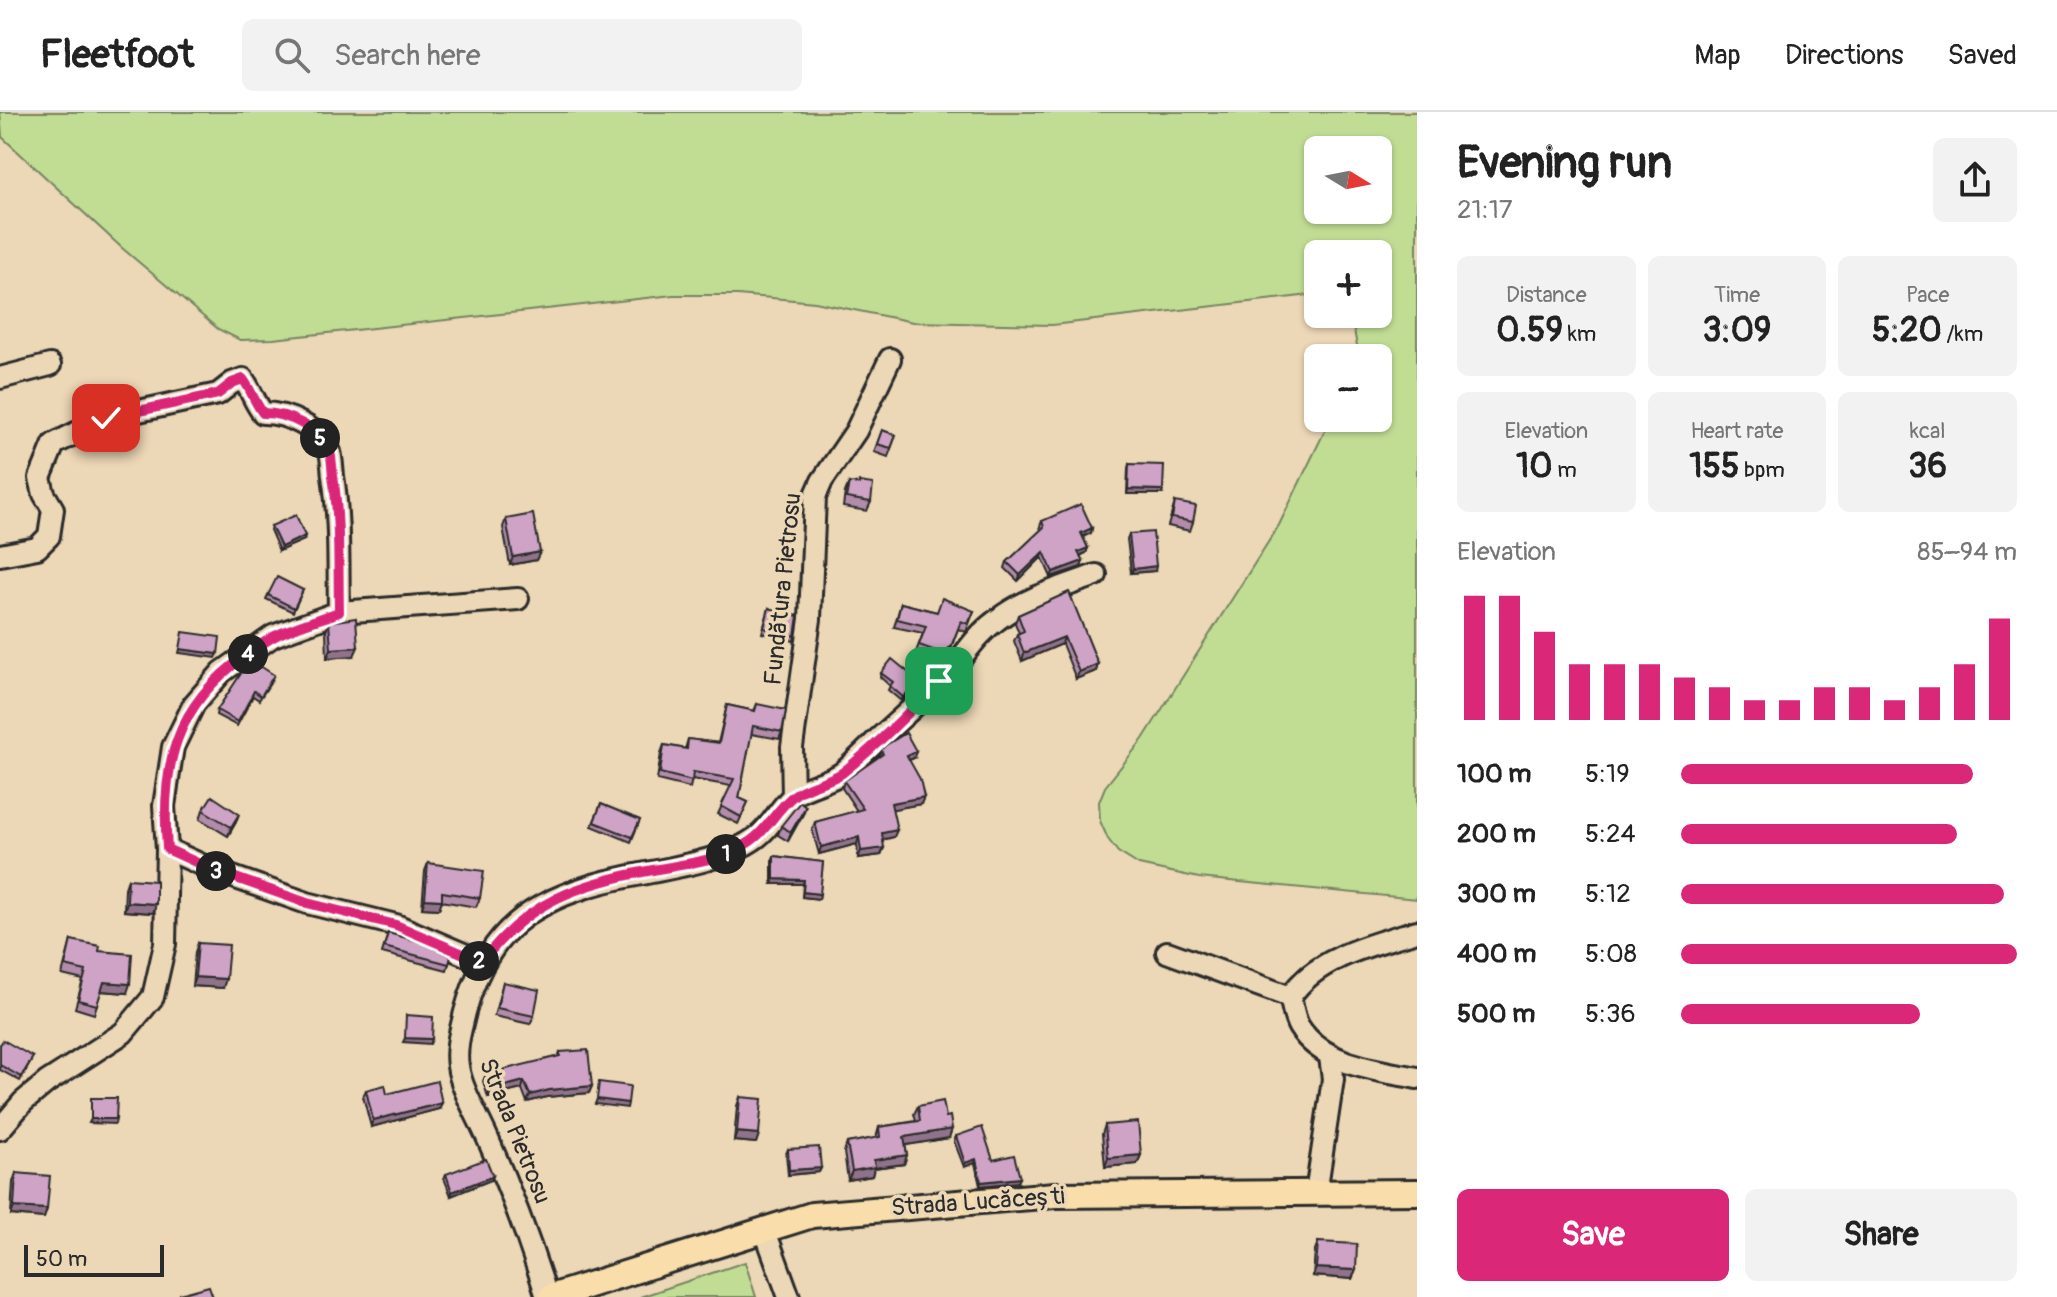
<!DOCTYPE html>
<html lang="en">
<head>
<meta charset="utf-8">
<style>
  :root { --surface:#fff; --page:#f2f2f2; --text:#222; --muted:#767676; --line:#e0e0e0; --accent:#db2777 }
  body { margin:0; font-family:Pangolin,sans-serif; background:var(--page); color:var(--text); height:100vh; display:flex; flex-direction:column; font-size:30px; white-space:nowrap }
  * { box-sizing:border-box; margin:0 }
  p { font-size:26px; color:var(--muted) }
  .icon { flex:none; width:44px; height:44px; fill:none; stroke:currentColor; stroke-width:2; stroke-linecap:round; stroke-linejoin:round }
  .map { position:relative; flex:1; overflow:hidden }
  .drawer { display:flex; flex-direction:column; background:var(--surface); width:640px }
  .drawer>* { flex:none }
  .needle { width:52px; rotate:100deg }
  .controls { position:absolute; left:1304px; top:24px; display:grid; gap:16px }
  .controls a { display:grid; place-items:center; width:88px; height:88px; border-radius:12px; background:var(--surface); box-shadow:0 2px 6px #0004; font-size:40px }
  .scale { position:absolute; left:24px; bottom:20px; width:140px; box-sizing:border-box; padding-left:8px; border:4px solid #2b2b2b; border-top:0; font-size:22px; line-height:28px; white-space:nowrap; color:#2b2b2b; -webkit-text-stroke:6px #ecd7b6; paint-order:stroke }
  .pin { position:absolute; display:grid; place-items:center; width:68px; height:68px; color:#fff; margin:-34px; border-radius:16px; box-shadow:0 4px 12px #0006 }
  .km { position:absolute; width:40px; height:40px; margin:-20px; border-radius:50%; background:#222; color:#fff; font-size:22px; line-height:40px; text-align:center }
  .round { display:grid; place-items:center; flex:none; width:84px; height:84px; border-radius:12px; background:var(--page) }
  .overview { display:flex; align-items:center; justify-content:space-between; height:136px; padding:0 40px }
  h1 { font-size:44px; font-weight:700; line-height:60px }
  .figures { display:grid; grid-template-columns:repeat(3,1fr); gap:12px; height:136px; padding:8px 40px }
  .figures div { display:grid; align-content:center; border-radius:12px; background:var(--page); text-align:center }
  .figures b { font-size:34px; font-weight:700 }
  .figures small { font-size:22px; font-weight:400 }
  .figures p { font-size:22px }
  .chart { height:224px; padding:16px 40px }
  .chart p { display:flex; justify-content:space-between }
  .chart svg { width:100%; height:144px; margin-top:8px; stroke:var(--accent); stroke-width:6 }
  .primary-button { display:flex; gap:16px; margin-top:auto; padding:16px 40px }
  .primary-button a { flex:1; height:92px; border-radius:12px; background:var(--accent); color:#fff; font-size:32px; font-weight:700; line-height:92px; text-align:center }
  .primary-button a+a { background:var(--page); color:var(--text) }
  ul { padding:0 40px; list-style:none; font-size:26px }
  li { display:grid; grid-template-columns:128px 96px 1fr; align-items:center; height:60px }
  li i { height:20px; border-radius:10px; background:var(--accent) }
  header { display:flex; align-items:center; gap:48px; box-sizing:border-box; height:112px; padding:0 40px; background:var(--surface); border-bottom:2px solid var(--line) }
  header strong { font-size:38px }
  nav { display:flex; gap:44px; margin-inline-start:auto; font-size:28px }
  .search { width:560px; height:72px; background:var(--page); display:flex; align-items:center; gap:20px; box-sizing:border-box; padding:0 28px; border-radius:12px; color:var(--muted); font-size:30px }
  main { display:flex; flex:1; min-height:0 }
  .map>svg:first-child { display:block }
  .green { fill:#c1dd94; stroke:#768460; stroke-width:2; fill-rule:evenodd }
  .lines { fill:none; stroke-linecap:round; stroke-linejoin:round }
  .minor-casing { stroke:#2b2b2b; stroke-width:26 }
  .major-casing { stroke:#2b2b2b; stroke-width:30 }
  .minor { stroke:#ecd7b6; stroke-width:20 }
  .major { stroke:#f9deab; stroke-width:24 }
  .wall { fill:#b28caa; stroke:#2b2b2b; stroke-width:2 }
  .shaded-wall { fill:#91728b; stroke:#2b2b2b; stroke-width:2 }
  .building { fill:#cfa3c6; stroke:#2b2b2b; stroke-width:2 }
  .route-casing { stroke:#fff; stroke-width:16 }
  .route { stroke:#db2777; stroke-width:10 }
  .labels { text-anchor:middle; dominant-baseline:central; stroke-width:7; stroke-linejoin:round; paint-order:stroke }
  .street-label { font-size:24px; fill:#2b2b2b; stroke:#ecd7b6 }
</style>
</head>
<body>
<header>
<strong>Fleetfoot</strong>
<div class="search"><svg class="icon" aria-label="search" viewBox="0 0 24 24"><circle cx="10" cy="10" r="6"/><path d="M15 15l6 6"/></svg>Search here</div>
<nav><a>Map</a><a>Directions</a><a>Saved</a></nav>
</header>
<main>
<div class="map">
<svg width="1417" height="1185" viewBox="0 0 1417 1185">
  <rect width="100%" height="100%" fill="#ecd7b6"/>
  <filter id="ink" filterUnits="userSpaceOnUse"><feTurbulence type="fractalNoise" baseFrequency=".0125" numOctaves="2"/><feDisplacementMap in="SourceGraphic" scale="16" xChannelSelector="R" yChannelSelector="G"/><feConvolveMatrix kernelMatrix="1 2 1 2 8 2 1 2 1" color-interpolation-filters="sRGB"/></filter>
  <g filter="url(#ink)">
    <g class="green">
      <path d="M0,0H1417V787L1199,766L1139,753L1118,740L1108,727L1100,709L1099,690L1105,675L1143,627L1279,413L1331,306H1378V246H1355L1357,234L1351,202H1378V142H1318V182L1052,213L913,210L815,190L738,183H673L273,227L240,228L218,217L122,136L2,25ZM1378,38V98H1318V38Z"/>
      <path d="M745,1150L756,1185H640Z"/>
    </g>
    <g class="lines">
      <defs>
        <g id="minor">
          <path d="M0,266L50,253"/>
          <path d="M0,443L37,436L49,424L53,397L44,382L40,366L54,332L106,306L218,282L232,271L243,267C252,279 254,290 263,301C287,301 320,316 330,340C332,347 332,357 333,364C340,409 338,455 339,500"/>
          <path d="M793,684L792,635L810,507L815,385L822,369L856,319L890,247"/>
          <path d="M167,737L213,758L307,791L396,813L482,850"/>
          <path d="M1417,819C1374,832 1316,845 1290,885C1293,895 1294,907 1299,915C1323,953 1376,958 1417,966"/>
          <path d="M1167,840L1290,885"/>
          <path d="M0,1017L23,990L47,970L123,921L153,885L165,832L167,737L164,694L173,635L194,592L222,560L273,524L339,500L518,487"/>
          <path d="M1316,1081L1333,967L1330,945"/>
          <path d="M765,1119L789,1185"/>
          <path d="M547,1185C531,1133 512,1082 490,1032C481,1009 461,978 458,954C455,936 461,917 465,900C484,829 520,795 590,774C640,758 715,756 757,725C772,714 779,696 793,684C805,674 827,671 842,661C854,651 866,639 877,628C903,605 929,582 952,557C967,540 978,521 997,508C1025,486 1063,475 1096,463"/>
        </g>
        <path id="major" d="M551,1185L812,1103L1055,1083L1417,1080"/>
      </defs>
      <use href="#minor" class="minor-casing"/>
      <use href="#major" class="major-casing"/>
      <use href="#minor" class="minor"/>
      <use href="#major" class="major"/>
    </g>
    <g class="wall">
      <path d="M882,318L896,323L888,345L874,340Z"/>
      <path d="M1129,352L1162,382H1127L1128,356Z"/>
      <path d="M849,371L871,390L867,399L843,395L845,380Z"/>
      <path d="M1175,390L1193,410L1190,419L1168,414Z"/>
      <path d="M506,407L540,440L536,448L510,453L503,415Z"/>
      <path d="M1042,409L1092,416L1091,421L1083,425L1088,436L1086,441L1080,444L1083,449L1081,455L1051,465L1042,445L1018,469L1005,456L1007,450L1041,418L1040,414Z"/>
      <path d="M271,414L304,428L279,439L270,418Z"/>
      <path d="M1129,422L1155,459L1131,461L1127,427Z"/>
      <path d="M303,478L293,500L266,487L268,483Z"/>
      <path d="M1069,480L1098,552L1096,559L1076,567L1062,532L1022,549L1014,529L1017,522L1019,521L1015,511L1018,503Z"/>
      <path d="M901,491L937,500L974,499L966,520L958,517L950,539L942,549L916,540L923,521L894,515Z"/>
      <path d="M769,496L795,524L794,529L762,521Z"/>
      <path d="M329,510L354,544L327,546L326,519Z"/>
      <path d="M881,561L917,574L901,589L888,578L890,574L880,565Z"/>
      <path d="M273,567L259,588L253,584L237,614L216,603L217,598Z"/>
      <path d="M757,592L782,620L779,627L751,622L739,686L748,690L738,712L718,702L731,674L692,667L690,676L657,668L661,641L664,633L685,637L688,627L718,631L727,593L754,599Z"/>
      <path d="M881,638L914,646L909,648L921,692L892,697L894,725L883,728L881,743L858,746L857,732L819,742L812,717L815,710L857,699L842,676L844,669L879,645Z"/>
      <path d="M601,692L640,708L631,730L592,714Z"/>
      <path d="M203,698L236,710L228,724L200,707Z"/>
      <path d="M803,702L788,729L778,723L781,714Z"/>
      <path d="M774,744L823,750L819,787L802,785L803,772H772V749Z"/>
      <path d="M428,751L480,786L476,795L441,789L439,797L422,796L425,759Z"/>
      <path d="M128,767L153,801L124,799L125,776Z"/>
      <path d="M388,821L451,844L447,858L382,841Z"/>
      <path d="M71,828L99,839L127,881L101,879L94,902L75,896L83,868L62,863Z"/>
      <path d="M198,831L223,876L192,874L195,840Z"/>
      <path d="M503,870L534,904L530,912L494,904Z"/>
      <path d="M0,933L31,950L20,969L0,958Z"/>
      <path d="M560,940L592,974L589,981L547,985L527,990L522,977L488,985L483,969L486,962L558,945Z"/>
      <path d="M366,978L387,982L439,997L371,1015L363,984Z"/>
      <path d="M740,985L759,1022L756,1031L734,1029L737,994Z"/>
      <path d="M918,994L949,1026L905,1033L907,1043L904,1052L874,1056L872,1064L848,1068L844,1040L847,1031L876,1026L879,1015L916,1009L914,1002Z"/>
      <path d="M1105,1013L1141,1043L1137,1052L1105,1055L1102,1022Z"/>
      <path d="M956,1024L993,1048L1018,1070L980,1074L975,1051L964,1055L954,1029Z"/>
      <path d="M788,1037L821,1056L819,1060L788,1063L786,1042Z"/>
      <path d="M16,1061L47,1097L44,1106L11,1103L13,1070Z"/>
      <path d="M446,1062L491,1068L451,1084L444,1066Z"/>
      <path d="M1318,1130L1356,1158L1352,1167L1313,1164L1315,1138Z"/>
    </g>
    <g class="shaded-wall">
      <path d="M1128,377L1163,378L1162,382H1127Z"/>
      <path d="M1092,416L1091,421L1079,426L1081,421Z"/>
      <path d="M305,424L304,428L279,439L281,435Z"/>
      <path d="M1088,436L1086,441L1076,445L1078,440Z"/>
      <path d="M540,440L536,448L510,453L513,445Z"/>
      <path d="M1044,440L1042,445L1018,469L1020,463Z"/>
      <path d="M1083,449L1081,455L1051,465L1053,460Z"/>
      <path d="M1156,454L1155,459L1131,461L1133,457Z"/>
      <path d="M1064,525L1062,532L1022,549L1024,541Z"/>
      <path d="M952,532L950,539L942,549L944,542Z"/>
      <path d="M358,535L354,544L327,546L331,537Z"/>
      <path d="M180,537L218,542L216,546L179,541Z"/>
      <path d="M1098,552L1096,559L1076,567L1079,560Z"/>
      <path d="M919,569L917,574L901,589L903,585Z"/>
      <path d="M916,639L914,646L904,650L907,644Z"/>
      <path d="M924,685L921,692L889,698L891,691Z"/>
      <path d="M806,694L803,702L788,729L791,720Z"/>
      <path d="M239,702L236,710L228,724L231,715Z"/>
      <path d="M897,718L894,725L880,728L882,721Z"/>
      <path d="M859,725L857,732L819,742L821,735Z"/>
      <path d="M884,736L881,743L858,746L861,739Z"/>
      <path d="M774,767L804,768L803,772H772Z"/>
      <path d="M803,780L820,782L819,787L802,785Z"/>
      <path d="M425,787L442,788L439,797L422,796Z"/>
      <path d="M127,790L156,792L153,801L124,799Z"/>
      <path d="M195,865L226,867L223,876L192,874Z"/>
      <path d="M104,870L130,872L127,881L101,879Z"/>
      <path d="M405,926L432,927L430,932L403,930Z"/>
      <path d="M524,969L522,977L488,985L490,978Z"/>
      <path d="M592,974L589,981L547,985L527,990L530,983L549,978Z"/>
      <path d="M597,987L628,991L627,996L595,992Z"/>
      <path d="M442,991L439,997L371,1015L373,1008Z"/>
      <path d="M91,1007H116L115,1012L89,1011Z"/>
      <path d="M952,1017L949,1026L901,1034L904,1025Z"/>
      <path d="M737,1020L759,1022L756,1031L734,1029Z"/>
      <path d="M907,1043L904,1052L874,1056L872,1064L848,1068L852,1059L874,1048Z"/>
      <path d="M1141,1043L1137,1052L1105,1055L1108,1046Z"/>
      <path d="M976,1047L975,1051L964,1055L965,1051Z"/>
      <path d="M821,1056L819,1060L788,1063L789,1058Z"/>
      <path d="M493,1064L491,1068L451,1084L452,1080Z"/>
      <path d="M1020,1066L1018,1070L980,1074L981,1070Z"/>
      <path d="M14,1095L47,1097L44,1106L11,1103Z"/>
      <path d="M1316,1156L1356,1158L1352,1167L1313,1164Z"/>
    </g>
    <g class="building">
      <path d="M882,318L896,323L891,336L877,332Z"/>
      <path d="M1129,352L1164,353L1163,378L1128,377Z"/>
      <path d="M859,370L873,372L871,390L846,386L849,371L859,372Z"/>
      <path d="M1175,390L1196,394L1193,410L1172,406Z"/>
      <path d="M1081,392L1092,416L1081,421L1088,436L1078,440L1083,449L1053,460L1044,440L1020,463L1007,450L1044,415L1042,409Z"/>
      <path d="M533,402L540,440L513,445L506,407Z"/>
      <path d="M296,403L305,424L281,435L271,414Z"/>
      <path d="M1153,420L1156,454L1133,457L1129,422Z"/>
      <path d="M277,465L303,478L294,496L268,483Z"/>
      <path d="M1069,480L1098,552L1079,560L1064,525L1024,541L1017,522L1024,519L1018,503Z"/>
      <path d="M942,486L974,499L968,512L961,509L952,532L944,542L919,533L926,514L897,507L901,491L937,500Z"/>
      <path d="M769,496L798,504L795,524L764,516Z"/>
      <path d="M356,506L358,535L331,537L329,510Z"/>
      <path d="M183,520L220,525L218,542L180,537Z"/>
      <path d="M892,547L919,569L903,585L890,574L893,570L881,561Z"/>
      <path d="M254,550L274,563L261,584L254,579L238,610L217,598L244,557Z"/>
      <path d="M757,592L786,598L782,620L753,614L739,686L748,690L741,705L721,694L734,667L693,660L692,669L660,661L664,633L687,637L688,627L719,631L727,593L755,599Z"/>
      <path d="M906,621L916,639L907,644L920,667L924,685L891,691L897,718L882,721L884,736L861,739L859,725L821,735L815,710L863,697L844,669L883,642L881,638L886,633Z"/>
      <path d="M212,684L239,702L231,715L203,698Z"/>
      <path d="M800,690L806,694L791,720L781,714Z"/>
      <path d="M601,692L640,708L632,725L594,710Z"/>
      <path d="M774,744L823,750L820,782L803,780L804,768L774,767Z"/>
      <path d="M428,751L484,759L480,786L442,780V788L425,787Z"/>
      <path d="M128,767L156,769V792L127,790Z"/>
      <path d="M388,821L417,829L451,844L449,852L384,835Z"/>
      <path d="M71,828L100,834L99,839L132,842L130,872L104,870L97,893L78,888L86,859L65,854Z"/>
      <path d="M198,831L229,833L226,867L195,865Z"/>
      <path d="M503,870L539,878L534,904L497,896Z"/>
      <path d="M406,903L433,905L432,927L405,926Z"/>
      <path d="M3,928L33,945L21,965L0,953V933Z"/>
      <path d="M588,938L592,974L549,978L530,983L524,969L490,978L486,962L560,944V940Z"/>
      <path d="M437,969L442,991L373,1008L366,978L385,973L387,982Z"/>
      <path d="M599,970L630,974L628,991L597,987Z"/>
      <path d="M740,985L762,987L759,1022L737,1020Z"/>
      <path d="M91,986H117L116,1007H91Z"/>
      <path d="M943,989L946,1005L950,1004L952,1017L904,1025L907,1043L874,1048L875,1055L852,1059L847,1031L880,1025L879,1015L920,1009L918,994Z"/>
      <path d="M1138,1010L1141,1043L1108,1046L1105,1013Z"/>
      <path d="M982,1015L993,1048L1014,1043L1020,1066L981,1070L976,1047L965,1051L956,1024Z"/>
      <path d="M819,1035L821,1056L789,1058L788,1037Z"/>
      <path d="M486,1047L493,1064L452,1080L446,1062Z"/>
      <path d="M16,1061L50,1064L47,1097L14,1095Z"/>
      <path d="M1318,1130L1357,1132L1356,1158L1316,1156Z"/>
      <path d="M209,1174L213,1185H181L180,1182Z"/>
    </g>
  </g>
  <g class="lines" filter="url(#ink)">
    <defs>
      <path id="route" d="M106,306L218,282L232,271L243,267C252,279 254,290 263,301C287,301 320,316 330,340C332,347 332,357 333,364C340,409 338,455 339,500C318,508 295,514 275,524C265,529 255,537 245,544C174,594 161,654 167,737L213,758L307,791L396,813L482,850C527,789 581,771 653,758C679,753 706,750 730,740C766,726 768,706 793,684C806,673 827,671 842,661C875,635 910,600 939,569"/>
    </defs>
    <use href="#route" class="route-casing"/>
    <use href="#route" class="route"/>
  </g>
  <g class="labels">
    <g class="street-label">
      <text transform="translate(783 477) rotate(-84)">Fundătura Pietrosu</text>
      <text transform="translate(515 1019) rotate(68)">Strada Pietrosu</text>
      <text transform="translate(978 1090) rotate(-4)">Strada Lucăcești</text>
    </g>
  </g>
</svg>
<div class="controls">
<a><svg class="needle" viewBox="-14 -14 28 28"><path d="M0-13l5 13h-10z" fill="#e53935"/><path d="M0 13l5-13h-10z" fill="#767676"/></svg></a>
<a>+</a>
<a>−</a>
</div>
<div class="scale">50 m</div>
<div class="pin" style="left:939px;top:569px;background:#1e9e55"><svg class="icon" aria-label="arrive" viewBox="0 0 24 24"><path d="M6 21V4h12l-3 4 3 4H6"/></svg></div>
<div class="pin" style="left:106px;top:306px;background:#d93025"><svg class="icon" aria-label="check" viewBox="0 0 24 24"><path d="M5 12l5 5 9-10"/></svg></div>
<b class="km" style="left:726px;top:742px">1</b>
<b class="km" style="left:479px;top:849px">2</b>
<b class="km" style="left:216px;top:759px">3</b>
<b class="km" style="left:248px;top:542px">4</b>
<b class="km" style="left:320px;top:326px">5</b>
</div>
<section class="drawer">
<div class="overview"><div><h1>Evening run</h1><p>21:17</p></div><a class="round"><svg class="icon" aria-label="share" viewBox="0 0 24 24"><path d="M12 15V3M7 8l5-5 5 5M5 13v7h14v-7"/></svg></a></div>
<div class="figures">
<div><p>Distance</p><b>0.59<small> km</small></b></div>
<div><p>Time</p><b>3:09</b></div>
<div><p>Pace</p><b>5:20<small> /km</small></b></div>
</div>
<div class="figures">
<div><p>Elevation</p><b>10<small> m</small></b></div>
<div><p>Heart rate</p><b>155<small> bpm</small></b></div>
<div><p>kcal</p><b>36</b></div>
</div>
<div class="chart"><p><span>Elevation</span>85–94 m</p>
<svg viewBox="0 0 160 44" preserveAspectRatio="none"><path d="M5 44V6M15 44V6M25 44V17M35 44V27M45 44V27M55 44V27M65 44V31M75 44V34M85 44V38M95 44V38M105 44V34M115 44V34M125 44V38M135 44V34M145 44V27M155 44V13"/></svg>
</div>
<ul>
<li><b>100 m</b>5:19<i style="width:87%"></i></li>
<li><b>200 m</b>5:24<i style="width:82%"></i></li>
<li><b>300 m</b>5:12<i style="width:96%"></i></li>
<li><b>400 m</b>5:08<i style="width:100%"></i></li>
<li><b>500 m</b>5:36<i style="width:71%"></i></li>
</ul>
<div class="primary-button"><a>Save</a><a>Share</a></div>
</section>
</main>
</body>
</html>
